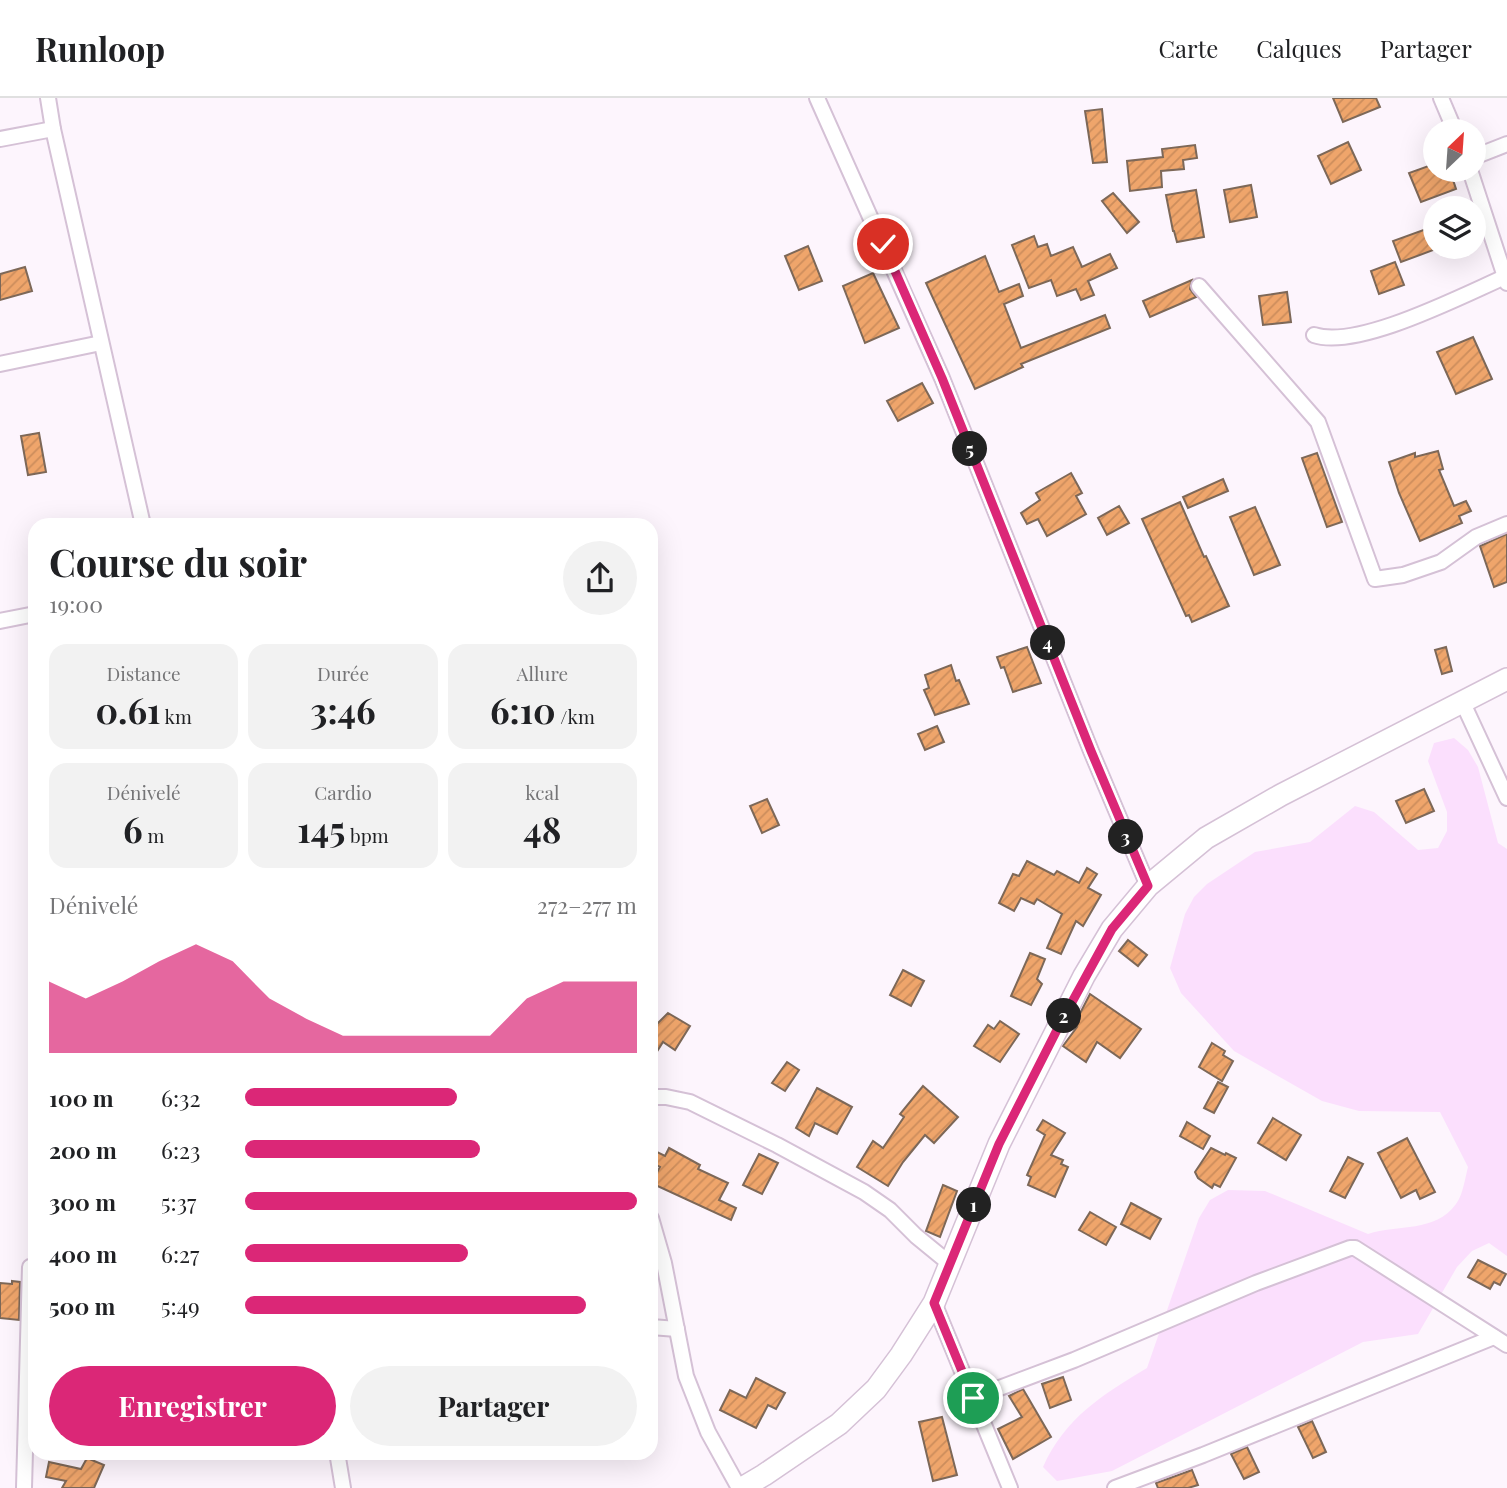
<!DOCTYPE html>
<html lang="fr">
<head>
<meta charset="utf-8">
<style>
  :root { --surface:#fff; --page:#f2f2f2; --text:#202124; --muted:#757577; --line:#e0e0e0; --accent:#db2777 }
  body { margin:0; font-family:"Playfair Display",serif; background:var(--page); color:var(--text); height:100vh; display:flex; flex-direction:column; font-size:26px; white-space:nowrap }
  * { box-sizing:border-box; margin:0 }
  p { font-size:23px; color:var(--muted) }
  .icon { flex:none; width:38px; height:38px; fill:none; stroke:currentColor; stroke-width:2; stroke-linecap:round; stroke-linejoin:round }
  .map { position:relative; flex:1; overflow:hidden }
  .drawer { position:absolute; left:28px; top:420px; width:630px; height:942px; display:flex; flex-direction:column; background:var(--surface); border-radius:21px; box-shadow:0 7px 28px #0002 }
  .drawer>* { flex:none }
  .needle { width:46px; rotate:25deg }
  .fabs { position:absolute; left:1423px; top:21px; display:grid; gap:14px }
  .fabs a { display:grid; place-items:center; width:63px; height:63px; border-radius:50%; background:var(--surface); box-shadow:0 7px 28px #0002; font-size:35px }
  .pin { position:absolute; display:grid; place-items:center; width:60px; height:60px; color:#fff; margin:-30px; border:4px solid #fff; border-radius:50%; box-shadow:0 2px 7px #0007 }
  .km { position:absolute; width:35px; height:35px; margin:-18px; border-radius:50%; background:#222; color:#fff; font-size:19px; line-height:35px; text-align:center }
  .round { display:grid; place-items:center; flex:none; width:74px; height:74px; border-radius:37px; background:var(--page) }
  .headline { display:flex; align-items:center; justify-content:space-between; height:119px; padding:0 21px }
  h1 { font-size:38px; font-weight:700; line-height:52px }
  .metrics { display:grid; grid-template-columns:repeat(3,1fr); gap:10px; height:119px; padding:7px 21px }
  .metrics div { display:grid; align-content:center; border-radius:18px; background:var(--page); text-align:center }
  .metrics b { font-size:35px; font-weight:700 }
  .metrics small { font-size:19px; font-weight:400 }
  .metrics p { font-size:19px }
  .chart { height:196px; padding:14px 21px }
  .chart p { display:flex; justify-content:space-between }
  .chart svg { width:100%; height:126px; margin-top:7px; fill:var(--accent); opacity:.7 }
  .action { display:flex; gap:14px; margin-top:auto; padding:14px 21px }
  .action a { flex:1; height:80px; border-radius:42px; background:var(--accent); color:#fff; font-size:28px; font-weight:700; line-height:80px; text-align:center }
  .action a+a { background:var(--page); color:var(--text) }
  ul { padding:0 21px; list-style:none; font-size:23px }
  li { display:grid; grid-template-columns:112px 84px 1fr; align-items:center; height:52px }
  li i { height:18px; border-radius:9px; background:var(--accent) }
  header { display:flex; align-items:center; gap:42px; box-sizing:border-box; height:98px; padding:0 35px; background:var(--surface); border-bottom:2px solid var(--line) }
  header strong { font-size:33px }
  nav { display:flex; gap:38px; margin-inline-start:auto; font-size:24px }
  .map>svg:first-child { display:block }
  .green { fill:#fbdffd }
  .building { fill:url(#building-hatch); stroke:#7d6858; stroke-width:2 }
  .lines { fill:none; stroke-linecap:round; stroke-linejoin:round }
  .street-casing { stroke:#d5c1d6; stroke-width:18 }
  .secondary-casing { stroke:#d5c1d6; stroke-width:24 }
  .street { stroke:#fff; stroke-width:14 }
  .secondary { stroke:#fff; stroke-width:21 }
  .route-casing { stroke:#fff; stroke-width:14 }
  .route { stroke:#db2777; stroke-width:9 }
</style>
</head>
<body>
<header>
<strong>Runloop</strong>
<nav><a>Carte</a><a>Calques</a><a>Partager</a></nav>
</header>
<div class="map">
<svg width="1507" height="1390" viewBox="0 0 1507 1390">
  <defs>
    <pattern id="building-hatch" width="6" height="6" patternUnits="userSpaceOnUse" patternTransform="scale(1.75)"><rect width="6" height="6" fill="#efa56b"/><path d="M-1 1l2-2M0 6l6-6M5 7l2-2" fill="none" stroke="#cc8d5c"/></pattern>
  </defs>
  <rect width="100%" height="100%" fill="#fdf5fd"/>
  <path class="green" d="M1454,640L1468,652L1478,669L1498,745L1507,751V1158L1489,1145L1472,1153L1457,1169L1418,1236L1363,1244L1112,1373L1057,1383L1043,1369C1065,1320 1102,1297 1147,1270L1199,1120L1210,1102L1228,1092L1265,1093L1368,1136C1398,1126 1435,1135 1456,1106C1463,1097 1465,1080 1468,1069L1440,1014L1359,1013L1322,1003L1234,953L1181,895L1170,870L1185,816L1194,799L1207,786L1255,754L1310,744L1355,708L1374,714L1418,752L1438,750L1447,733V714L1428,663L1434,645Z"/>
  <g class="building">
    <path d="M1333,0H1376L1380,9L1343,24Z"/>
    <path d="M1102,11L1107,64L1093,65L1085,13Z"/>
    <path d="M1348,44L1361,72L1331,86L1318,58Z"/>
    <path d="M1195,47L1197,60L1183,62L1184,71L1161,73L1162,89L1130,93L1127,63L1163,59L1162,51Z"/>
    <path d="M1434,66L1435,72H1446L1449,80L1452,79L1456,91L1421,104L1409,75Z"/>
    <path d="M1251,87L1257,119L1230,124L1224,92Z"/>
    <path d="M1196,92L1204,139L1177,144L1174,133H1173L1166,97Z"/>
    <path d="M1113,95L1139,124L1127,135L1102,103Z"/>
    <path d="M1429,130L1436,151L1401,164L1393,143Z"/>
    <path d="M1034,138L1038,149L1047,146L1051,158L1073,149L1082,169L1110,156L1117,170L1088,183L1094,197L1081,202L1076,191L1057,198L1051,182L1029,190L1012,147Z"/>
    <path d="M808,148L822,183L799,192L785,158Z"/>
    <path d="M985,158L999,194L1019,186L1023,198L1004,206L1021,250L1105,217L1110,230L1021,266L1023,269L975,291L926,185Z"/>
    <path d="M1395,164L1404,187L1379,196L1371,173Z"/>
    <path d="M25,169L32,193L0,202V176Z"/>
    <path d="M873,175L899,230L865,245L843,188Z"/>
    <path d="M1192,182L1190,191L1196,199L1150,219L1143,203Z"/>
    <path d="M1287,194L1291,224L1263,227L1259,198Z"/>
    <path d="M1473,239L1492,281L1456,296L1437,254Z"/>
    <path d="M922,285L933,305L898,323L887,303Z"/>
    <path d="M39,335L46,374L28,377L21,338Z"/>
    <path d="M1438,353L1443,371L1439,372L1454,408L1466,403L1471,413L1459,418L1462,425L1420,443L1399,395L1389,364L1415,355V359Z"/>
    <path d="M1317,355L1342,424L1327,429L1302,360Z"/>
    <path d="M1071,375L1082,395L1076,398L1086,416L1047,438L1038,421L1027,426L1021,415L1040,402L1036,395Z"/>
    <path d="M1223,381L1228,393L1188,410L1183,399Z"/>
    <path d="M1180,404L1204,459L1206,458L1229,508L1192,524L1189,517L1186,518L1142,421Z"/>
    <path d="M1119,408L1129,425L1107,437L1098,420Z"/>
    <path d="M1255,409L1280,467L1254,477L1230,419Z"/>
    <path d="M1507,436V484L1494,489L1480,448Z"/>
    <path d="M1027,549L1041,585L1013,594L1004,569L1001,570L997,559Z"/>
    <path d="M1446,549L1452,573L1442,576L1435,552Z"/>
    <path d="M951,567L956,583L959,582L969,606L935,617L924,592L929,590L925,577Z"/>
    <path d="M937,628L944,644L925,652L918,636Z"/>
    <path d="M1424,691L1434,713L1406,725L1396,703Z"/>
    <path d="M767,701L779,727L762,735L750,708Z"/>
    <path d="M1027,763L1054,777L1057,773L1079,785L1087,770L1097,776L1088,790L1101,797L1083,828L1076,823L1061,856L1047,850L1062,816L1037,801L1034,806L1021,800L1014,813L999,805L1013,776L1019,778Z"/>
    <path d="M1128,842L1147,857L1138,868L1119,853Z"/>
    <path d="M1030,855L1045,861L1037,881L1042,886L1031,907L1011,898Z"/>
    <path d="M903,872L924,883L911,908L890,897Z"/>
    <path d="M1090,896L1141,931L1120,960L1097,944L1086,964L1063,948L1077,929L1074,927Z"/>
    <path d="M668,915L690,928L675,952L663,944L651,963V932Z"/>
    <path d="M1000,923L1019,936L1000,964L974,948L988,927L994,931Z"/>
    <path d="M1212,945L1225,953L1223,957L1233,963L1222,983L1199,969Z"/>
    <path d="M787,964L799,972L785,993L772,985Z"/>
    <path d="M1218,984L1228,989L1214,1015L1204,1010Z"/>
    <path d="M923,988L958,1019L934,1045L925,1037L903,1064L888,1088L857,1069L873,1043L883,1050L904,1019L900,1016Z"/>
    <path d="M817,990L852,1009L837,1036L815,1025L809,1038L796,1030Z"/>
    <path d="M1273,1020L1301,1037L1286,1062L1258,1045Z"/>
    <path d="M1043,1022L1065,1035L1051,1057L1063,1062L1061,1066L1068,1069L1055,1099L1028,1087L1031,1079L1027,1077L1045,1037L1037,1032Z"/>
    <path d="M1187,1024L1210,1038L1203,1051L1180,1038Z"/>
    <path d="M1407,1040L1435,1094L1420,1101L1416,1092L1401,1100L1378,1055Z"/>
    <path d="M669,1050L700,1067L698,1071L728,1085L719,1102L736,1110L731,1122L651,1085L660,1069L651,1064V1051L665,1058Z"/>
    <path d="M1211,1050L1225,1057L1226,1055L1236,1060L1220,1089L1214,1086L1212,1090L1198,1080L1195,1074Z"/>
    <path d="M759,1056L778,1065L762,1096L743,1087Z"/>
    <path d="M1348,1059L1363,1066L1345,1100L1330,1093Z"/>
    <path d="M943,1087L957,1093L940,1139L926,1133Z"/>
    <path d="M1131,1105L1161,1121L1150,1141L1121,1126Z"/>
    <path d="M1090,1114L1116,1129L1106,1147L1079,1132Z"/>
    <path d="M1478,1162L1506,1176L1500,1187L1494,1184L1490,1191L1468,1179Z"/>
    <path d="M12,1183L20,1184L19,1222L0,1220V1185L12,1186Z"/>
    <path d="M1063,1279L1071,1302L1050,1310L1042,1286Z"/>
    <path d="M756,1280L785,1295L776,1311L768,1307L756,1330L720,1312L730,1292L746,1300Z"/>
    <path d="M1023,1291L1051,1339L1013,1361L998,1331L1022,1319L1009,1298Z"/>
    <path d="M942,1319L957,1377L933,1383L919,1324Z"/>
    <path d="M1312,1323L1326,1354L1313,1360L1298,1329Z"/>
    <path d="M1247,1349L1259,1374L1244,1381L1231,1356Z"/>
    <path d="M87,1360L104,1367L94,1390H62L66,1383L46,1379L49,1364L81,1371Z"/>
    <path d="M1192,1372L1198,1387L1188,1390H1158L1156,1385Z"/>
  </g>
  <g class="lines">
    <defs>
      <g id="street">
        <path d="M48,0L53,31L143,427"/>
        <path d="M817,0L942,280L1091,653L1148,788"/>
        <path d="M1441,0L1455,33"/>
        <path d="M0,41L53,31"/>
        <path d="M1474,59L1507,46"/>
        <path d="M1470,72L1507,185"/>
        <path d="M1199,188L1318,324L1375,481L1403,477L1441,464L1476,439L1507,426"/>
        <path d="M1314,237C1358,252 1463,197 1507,178"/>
        <path d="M0,266L101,245"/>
        <path d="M0,523L35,516"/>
        <path d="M1462,603L1507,700"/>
        <path d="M651,999H666L690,1004L777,1047L864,1094L890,1112L916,1138L949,1165"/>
        <path d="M651,1120L664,1165L686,1278L708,1334L739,1390"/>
        <path d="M934,1205L1010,1390"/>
        <path d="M651,1229L677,1231"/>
        <path d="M973,1300L1074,1262L1256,1185L1350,1150H1355L1507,1247"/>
        <path d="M337,1354L343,1390"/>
        <path d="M24,1390L30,1169"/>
        <path d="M1115,1390L1203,1357L1494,1239"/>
      </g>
      <path id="secondary" d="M742,1390L764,1377L839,1326L876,1291L901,1257L934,1205L999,1046L1084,878L1112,831L1148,788L1206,740L1281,697L1507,581"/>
    </defs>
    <use href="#street" class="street-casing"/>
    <use href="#secondary" class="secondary-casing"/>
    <use href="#street" class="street"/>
    <use href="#secondary" class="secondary"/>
  </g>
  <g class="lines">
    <defs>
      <path id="route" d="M883,146L942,280L1091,653L1148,788L1112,831L1060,926L999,1046L934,1205L973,1300"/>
    </defs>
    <use href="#route" class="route-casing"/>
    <use href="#route" class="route"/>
  </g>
</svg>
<div class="fabs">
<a><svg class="needle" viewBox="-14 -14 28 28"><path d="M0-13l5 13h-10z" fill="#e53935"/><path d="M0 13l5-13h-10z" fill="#757577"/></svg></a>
<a><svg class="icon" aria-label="layers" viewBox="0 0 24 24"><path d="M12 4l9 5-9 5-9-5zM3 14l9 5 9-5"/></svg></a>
</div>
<div class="pin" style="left:973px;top:1300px;background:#1e9e55"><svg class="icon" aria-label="arrive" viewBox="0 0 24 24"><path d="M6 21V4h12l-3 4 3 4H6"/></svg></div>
<div class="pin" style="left:883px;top:146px;background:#d93025"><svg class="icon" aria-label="check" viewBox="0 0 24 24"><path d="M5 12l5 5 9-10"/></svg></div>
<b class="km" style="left:974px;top:1107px">1</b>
<b class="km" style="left:1064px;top:918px">2</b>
<b class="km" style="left:1126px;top:739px">3</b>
<b class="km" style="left:1048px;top:545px">4</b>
<b class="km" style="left:970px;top:351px">5</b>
<section class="drawer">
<div class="headline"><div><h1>Course du soir</h1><p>19:00</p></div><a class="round"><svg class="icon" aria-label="share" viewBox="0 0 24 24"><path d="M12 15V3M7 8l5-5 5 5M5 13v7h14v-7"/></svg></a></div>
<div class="metrics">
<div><p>Distance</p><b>0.61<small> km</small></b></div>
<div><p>Durée</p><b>3:46</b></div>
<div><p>Allure</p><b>6:10<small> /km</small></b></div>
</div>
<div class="metrics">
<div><p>Dénivelé</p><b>6<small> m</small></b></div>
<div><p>Cardio</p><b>145<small> bpm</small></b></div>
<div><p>kcal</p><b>48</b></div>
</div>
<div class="chart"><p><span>Dénivelé</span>272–277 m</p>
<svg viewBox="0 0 160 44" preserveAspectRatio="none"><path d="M0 44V19L10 25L20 19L30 12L40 6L50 12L60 25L70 32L80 38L90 38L100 38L110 38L120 38L130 25L140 19L150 19L160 19V44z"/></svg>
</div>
<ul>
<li><b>100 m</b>6:32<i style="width:54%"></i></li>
<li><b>200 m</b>6:23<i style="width:60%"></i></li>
<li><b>300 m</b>5:37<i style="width:100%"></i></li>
<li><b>400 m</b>6:27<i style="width:57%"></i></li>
<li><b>500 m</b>5:49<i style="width:87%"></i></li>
</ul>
<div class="action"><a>Enregistrer</a><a>Partager</a></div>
</section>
</div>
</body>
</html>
